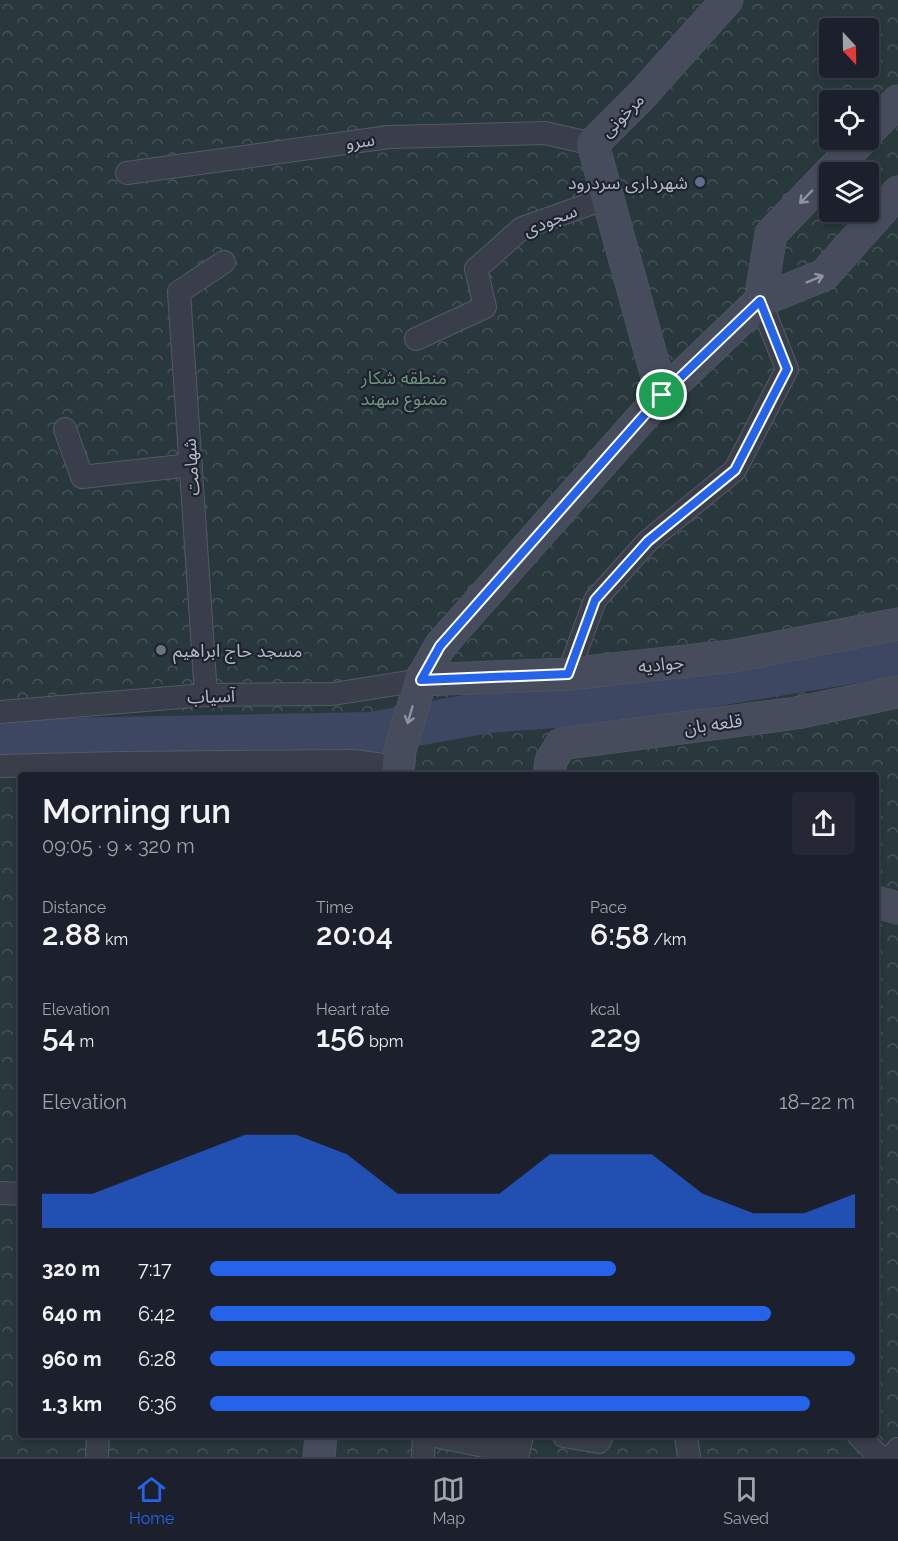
<!DOCTYPE html>
<html lang="en">
<head>
<meta charset="utf-8">
<style>
  :root { --surface:#1c202c; --page:#252834; --text:#f1f3f6; --muted:#a0a3a9; --line:#3a3e48; --accent:#2563eb }
  body { margin:0; font-family:Raleway,"Noto Sans Arabic",sans-serif; background:var(--page); color:var(--text); height:100vh; display:flex; flex-direction:column; font-size:22px; white-space:nowrap }
  * { box-sizing:border-box; margin:0 }
  p { font-size:20px; color:var(--muted) }
  .icon { flex:none; width:33px; height:33px; fill:none; stroke:currentColor; stroke-width:2; stroke-linecap:round; stroke-linejoin:round }
  .map { position:relative; flex:1; overflow:hidden }
  .details { position:absolute; left:18px; top:772px; width:861px; height:666px; display:flex; flex-direction:column; background:var(--surface); border-radius:6px; box-shadow:0 3px 9px #0003,0 0 0 2px var(--line) }
  .details>* { flex:none }
  .needle { width:39px; rotate:158deg }
  .fabs { position:absolute; left:819px; top:18px; display:grid; gap:12px }
  .fabs a { display:grid; place-items:center; width:60px; height:60px; border-radius:6px; background:var(--surface); box-shadow:0 3px 9px #0003,0 0 0 2px var(--line); font-size:30px }
  .pin { position:absolute; display:grid; place-items:center; width:51px; height:51px; color:#fff; margin:-26px; border:3px solid #fff; border-radius:50%; box-shadow:0 2px 6px #0007 }
  .round { display:grid; place-items:center; flex:none; width:63px; height:63px; border-radius:6px; background:var(--page) }
  .summary { display:flex; align-items:center; justify-content:space-between; height:102px; padding:0 24px }
  h1 { font-size:33px; font-weight:600; line-height:45px }
  .stats { display:grid; grid-template-columns:repeat(3,1fr); gap:9px; height:102px; padding:6px 24px }
  .stats div { display:grid; align-content:center }
  .stats b { font-size:30px; font-weight:600 }
  .stats small { font-size:16px; font-weight:400 }
  .stats p { font-size:16px }
  .chart { height:168px; padding:12px 24px }
  .chart p { display:flex; justify-content:space-between }
  .chart svg { width:100%; height:108px; margin-top:6px; fill:var(--accent); opacity:.7 }
  ul { padding:0 24px; list-style:none; font-size:20px }
  li { display:grid; grid-template-columns:96px 72px 1fr; align-items:center; height:45px }
  li i { height:15px; border-radius:8px; background:var(--accent) }
  .menu { display:flex; justify-content:space-around; align-items:center; height:84px; border-top:2px solid var(--line); background:var(--surface); font-size:16px; color:var(--muted) }
  .menu a { display:grid; justify-items:center; gap:3px }
  .menu .active { color:var(--accent) }
  .map>svg:first-child { display:block }
  .park { fill:url(#park-crowns); fill-rule:evenodd }
  .lines { fill:none; stroke-linecap:round; stroke-linejoin:round }
  .river { stroke:#3d4761; stroke-width:42 }
  .street-casing { stroke:#545965; stroke-width:24 }
  .secondary-casing { stroke:#545965; stroke-width:33 }
  .street { stroke:#393e4a; stroke-width:22 }
  .secondary { stroke:#474c5d; stroke-width:32 }
  .oneway { stroke:#8e93a1 }
  .route-casing { stroke:#fff; stroke-width:12 }
  .route { stroke:#2563eb; stroke-width:8 }
  .service-dot { fill:#5c6f8a; stroke:#1e232f; stroke-width:2 }
  .worship-dot { fill:#6b7280; stroke:#1e232f; stroke-width:2 }
  .labels { text-anchor:middle; dominant-baseline:central; stroke-width:4.5; stroke-linejoin:round; paint-order:stroke }
  .street-label { font-size:18px; fill:#b4b9c6; stroke:#1e232f }
  .poi-label { font-size:18px; fill:#b4b9c6; stroke:#1e232f; text-anchor:end }
  .park-label { font-size:18px; fill:#6e947c; stroke:#1e232f }
</style>
</head>
<body>
<div class="map">
<svg width="898" height="1457" viewBox="0 0 898 1457">
  <defs>
    <pattern id="park-crowns" width="20" height="18" patternUnits="userSpaceOnUse" patternTransform="scale(1.5)"><rect width="20" height="18" fill="#28383c"/><path d="M2 6a3 3 0 1 1 6 0M12 15a3 3 0 1 1 6 0" fill="none" stroke="#455357"/></pattern>
  </defs>
  <rect width="100%" height="100%" fill="#252b3a"/>
  <path class="park" d="M0,0H898V1457H0ZM830,28H868V68H830ZM830,100H868V140H830ZM830,172H868V212H830ZM21,776H876V1436H21Z"/>
  <g class="lines">
    <path class="river" d="M0,740L371,733L488,712L609,703L898,655"/>
    <defs>
      <g id="street">
        <path d="M127,173L389,137L545,133L593,144"/>
        <path d="M416,339L485,307L476,269L522,228L607,198"/>
        <path d="M65,429L82,477L191,465"/>
        <path d="M568,674L595,600L648,541L735,470L787,369L760,301"/>
        <path d="M206,695L179,292L224,262"/>
        <path d="M0,712L206,695L333,694L421,680"/>
        <path d="M0,766L122,763L353,761L399,767"/>
        <path d="M0,1193L21,1194"/>
        <path d="M435,1436L518,1453L522,1436"/>
        <path d="M564,1436L599,1442L602,1436"/>
        <path d="M686,1436L689,1457"/>
        <path d="M859,1436L880,1457"/>
        <path d="M97,1457L98,1436"/>
        <path d="M423,1457L424,1436"/>
        <path d="M892,1457L898,1449"/>
      </g>
      <g id="secondary">
        <path d="M868,132L898,101"/>
        <path d="M760,301L771,234L861,140"/>
        <path d="M662,395L593,144L642,95L727,0"/>
        <path d="M421,680L568,674L732,656L898,624"/>
        <path d="M398,776L400,750L421,680L440,646L662,395L760,301L824,275L898,192"/>
        <path d="M549,776L551,761L561,744L796,713L898,692"/>
        <path d="M876,902L898,908"/>
        <path d="M319,1457L321,1436"/>
      </g>
    </defs>
    <use href="#street" class="street-casing"/>
    <use href="#secondary" class="secondary-casing"/>
    <use href="#street" class="street"/>
    <use href="#secondary" class="secondary"/>
  </g>
  <defs><path id="oneway-shaft" d="M-6 0H5M1.5-3L5.5 0L1.5 3" fill="none" stroke-width="1.6" stroke-linecap="round" stroke-linejoin="round" transform="scale(1.5)"/></defs>
  <g class="oneway">
    <use href="#oneway-shaft" transform="translate(806 197) rotate(134)"/>
    <use href="#oneway-shaft" transform="translate(815 279) rotate(-22)"/>
    <use href="#oneway-shaft" transform="translate(410 715) rotate(106)"/>
  </g>
  <g class="lines">
    <defs>
      <path id="route" d="M760,301L787,369L735,470L648,541L595,600L568,674L421,680L440,646L662,395Z"/>
    </defs>
    <use href="#route" class="route-casing"/>
    <use href="#route" class="route"/>
  </g>
  <circle class="service-dot" cx="700" cy="182" r="6"/>
  <circle class="worship-dot" cx="161" cy="650" r="6"/>
  <g class="labels">
    <g class="street-label">
      <text transform="translate(622 115) rotate(-45)">مرخونی</text>
      <text transform="translate(360 141) rotate(-8)">سرو</text>
      <text transform="translate(550 220) rotate(-22)">سجودی</text>
      <text transform="translate(191 467) rotate(-94)">شهامت</text>
      <text transform="translate(661 664) rotate(-6)">جوادیه</text>
      <text transform="translate(211 696) rotate(-2)">آسیاب</text>
      <text transform="translate(713 724) rotate(-8)">قلعه بان</text>
    </g>
    <g class="poi-label">
      <text x="688" y="182">شهرداری سردرود</text>
      <text x="173" y="650" text-anchor="start">مسجد حاج ابراهیم</text>
    </g>
    <g class="park-label">
      <text x="404" y="377">منطقه شکار<tspan x="404" dy="21">ممنوع سهند</tspan></text>
    </g>
  </g>
</svg>
<div class="fabs">
<a><svg class="needle" viewBox="-14 -14 28 28"><path d="M0-13l5 13h-10z" fill="#e53935"/><path d="M0 13l5-13h-10z" fill="#a0a3a9"/></svg></a>
<a><svg class="icon" aria-label="locate" viewBox="0 0 24 24"><circle cx="12" cy="12" r="6"/><path d="M12 2v4M12 18v4M2 12h4M18 12h4"/></svg></a>
<a><svg class="icon" aria-label="layers" viewBox="0 0 24 24"><path d="M12 4l9 5-9 5-9-5zM3 14l9 5 9-5"/></svg></a>
</div>
<div class="pin" style="left:662px;top:395px;background:#1e9e55"><svg class="icon" aria-label="arrive" viewBox="0 0 24 24"><path d="M6 21V4h12l-3 4 3 4H6"/></svg></div>
<section class="details">
<div class="summary"><div><h1>Morning run</h1><p>09:05 · 9 × 320 m</p></div><a class="round"><svg class="icon" aria-label="share" viewBox="0 0 24 24"><path d="M12 15V3M7 8l5-5 5 5M5 13v7h14v-7"/></svg></a></div>
<div class="stats">
<div><p>Distance</p><b>2.88<small> km</small></b></div>
<div><p>Time</p><b>20:04</b></div>
<div><p>Pace</p><b>6:58<small> /km</small></b></div>
</div>
<div class="stats">
<div><p>Elevation</p><b>54<small> m</small></b></div>
<div><p>Heart rate</p><b>156<small> bpm</small></b></div>
<div><p>kcal</p><b>229</b></div>
</div>
<div class="chart"><p><span>Elevation</span>18–22 m</p>
<svg viewBox="0 0 160 44" preserveAspectRatio="none"><path d="M0 44V30L10 30L20 22L30 14L40 6L50 6L60 14L70 30L80 30L90 30L100 14L110 14L120 14L130 30L140 38L150 38L160 30V44z"/></svg>
</div>
<ul>
<li><b>320 m</b>7:17<i style="width:63%"></i></li>
<li><b>640 m</b>6:42<i style="width:87%"></i></li>
<li><b>960 m</b>6:28<i style="width:100%"></i></li>
<li><b>1.3 km</b>6:36<i style="width:93%"></i></li>
</ul>
</section>
</div>
<nav class="menu">
<a class="active"><svg class="icon" aria-label="home" viewBox="0 0 24 24"><path d="M3 11l9-7 9 7M6 9v11h12V9"/></svg>Home</a>
<a><svg class="icon" aria-label="map" viewBox="0 0 24 24"><path d="M3 6l6-2 6 2 6-2v14l-6 2-6-2-6 2zM9 4v14M15 6v14"/></svg>Map</a>
<a><svg class="icon" aria-label="saved" viewBox="0 0 24 24"><path d="M7 4h10v16l-5-4-5 4z"/></svg>Saved</a>
</nav>
</body>
</html>
